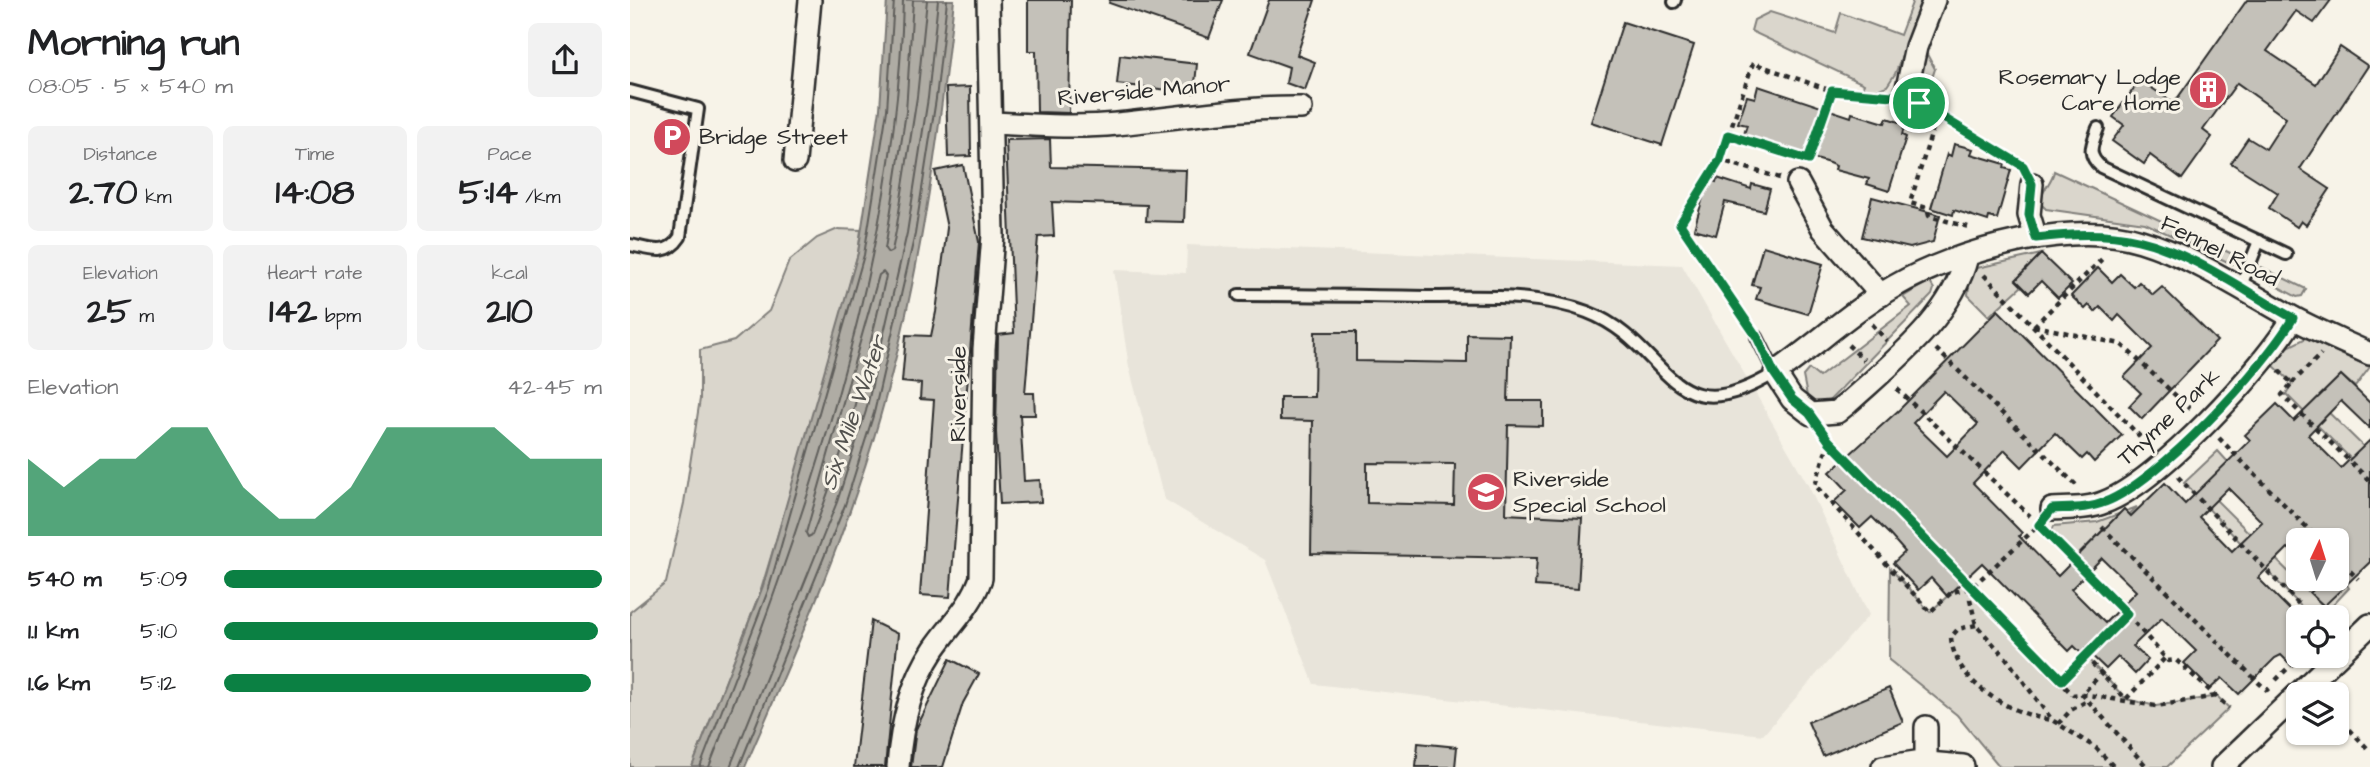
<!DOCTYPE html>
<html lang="en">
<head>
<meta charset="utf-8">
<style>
  :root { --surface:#fff; --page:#f2f2f2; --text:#202124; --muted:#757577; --accent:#0b8043 }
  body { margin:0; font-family:"Architects Daughter",sans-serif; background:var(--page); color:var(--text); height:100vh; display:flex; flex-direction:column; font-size:26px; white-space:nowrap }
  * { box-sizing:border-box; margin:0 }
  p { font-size:23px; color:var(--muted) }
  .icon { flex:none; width:38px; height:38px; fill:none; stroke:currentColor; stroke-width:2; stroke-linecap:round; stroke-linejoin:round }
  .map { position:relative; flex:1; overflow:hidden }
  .drawer { display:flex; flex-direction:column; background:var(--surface); width:630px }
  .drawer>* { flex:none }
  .needle { width:46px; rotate:4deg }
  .fabs { position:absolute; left:1656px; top:528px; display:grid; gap:14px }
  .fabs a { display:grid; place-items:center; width:63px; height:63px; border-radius:10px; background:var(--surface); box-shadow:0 2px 5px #0004; font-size:35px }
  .pin { position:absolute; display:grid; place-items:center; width:60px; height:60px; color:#fff; margin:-30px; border:4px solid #fff; border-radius:50%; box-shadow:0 2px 7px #0007 }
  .round { display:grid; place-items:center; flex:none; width:74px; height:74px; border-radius:10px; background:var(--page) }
  .headline { display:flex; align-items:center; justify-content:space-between; height:119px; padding:0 28px }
  h1 { font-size:38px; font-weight:700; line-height:52px }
  .metrics { display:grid; grid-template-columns:repeat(3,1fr); gap:10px; height:119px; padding:7px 28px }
  .metrics div { display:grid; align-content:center; border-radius:10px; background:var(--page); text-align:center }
  .metrics b { font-size:35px; font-weight:700 }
  .metrics small { font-size:19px; font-weight:400 }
  .metrics p { font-size:19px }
  .chart { height:196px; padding:14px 28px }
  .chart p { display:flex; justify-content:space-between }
  .chart svg { width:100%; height:126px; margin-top:7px; fill:var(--accent); opacity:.7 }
  ul { padding:0 28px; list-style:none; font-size:23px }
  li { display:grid; grid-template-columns:112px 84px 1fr; align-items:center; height:52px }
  li i { height:18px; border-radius:9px; background:var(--accent) }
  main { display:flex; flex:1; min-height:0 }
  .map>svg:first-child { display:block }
  .built { fill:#e8e4da }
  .green { fill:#dad6cc; stroke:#82807c; stroke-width:2 }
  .water { fill:#afaca4; stroke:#7a7874; stroke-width:2 }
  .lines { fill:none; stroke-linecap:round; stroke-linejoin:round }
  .shore { stroke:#605f5b; stroke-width:2 }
  .building { fill:#c4c1b9; stroke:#2b2b2b; stroke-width:2; fill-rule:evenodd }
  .lane-casing { stroke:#2b2b2b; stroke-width:16 }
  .street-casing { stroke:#2b2b2b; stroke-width:26 }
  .path { stroke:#2b2b2b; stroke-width:4.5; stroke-dasharray:5 5; stroke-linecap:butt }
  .lane { stroke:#f7f3e8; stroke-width:10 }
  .street { stroke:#f7f3e8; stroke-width:21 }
  .route-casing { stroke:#fff; stroke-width:14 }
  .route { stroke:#0b8043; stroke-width:9 }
  .labels { text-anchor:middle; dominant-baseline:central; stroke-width:6; stroke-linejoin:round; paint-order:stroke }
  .poi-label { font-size:23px; fill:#2b2b2b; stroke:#f7f3e8; text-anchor:start }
  .street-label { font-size:23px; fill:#2b2b2b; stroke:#f7f3e8 }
  .water-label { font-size:24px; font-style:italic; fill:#53524f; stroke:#f7f3e8 }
</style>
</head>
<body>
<main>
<section class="drawer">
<div class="headline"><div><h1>Morning run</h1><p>08:05 · 5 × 540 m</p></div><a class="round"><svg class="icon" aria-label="share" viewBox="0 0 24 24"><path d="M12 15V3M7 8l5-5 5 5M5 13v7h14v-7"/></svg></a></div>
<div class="metrics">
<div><p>Distance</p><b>2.70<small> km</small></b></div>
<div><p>Time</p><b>14:08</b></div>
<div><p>Pace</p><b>5:14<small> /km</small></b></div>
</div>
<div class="metrics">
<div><p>Elevation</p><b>25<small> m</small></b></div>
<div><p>Heart rate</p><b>142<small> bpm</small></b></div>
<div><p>kcal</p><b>210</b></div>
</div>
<div class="chart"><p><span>Elevation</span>42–45 m</p>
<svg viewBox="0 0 160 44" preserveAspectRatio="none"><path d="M0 44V17L10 27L20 17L30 17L40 6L50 6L60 27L70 38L80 38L90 27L100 6L110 6L120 6L130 6L140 17L150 17L160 17V44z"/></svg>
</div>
<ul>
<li><b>540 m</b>5:09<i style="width:100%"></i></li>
<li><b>1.1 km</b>5:10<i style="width:99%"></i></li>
<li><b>1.6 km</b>5:12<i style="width:97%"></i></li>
</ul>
</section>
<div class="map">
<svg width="1740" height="767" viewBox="0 0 1740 767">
  <rect width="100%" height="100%" fill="#f7f3e8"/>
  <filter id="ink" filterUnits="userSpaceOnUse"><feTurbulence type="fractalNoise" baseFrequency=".0143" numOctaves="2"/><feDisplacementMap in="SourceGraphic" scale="14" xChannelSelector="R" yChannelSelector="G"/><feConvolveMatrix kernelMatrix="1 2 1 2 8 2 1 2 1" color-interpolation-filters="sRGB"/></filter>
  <g filter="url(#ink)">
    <path class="built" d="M557,245L1052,265L1178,485L1239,615L1133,735L684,684L635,560L534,499L499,367L484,270L556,273Z"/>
    <g class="green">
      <path d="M1283,0H1295L1265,74L1257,86L1238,93L1232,90L1234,84L1121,31L1124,20L1140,12L1205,33L1211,13L1270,35Z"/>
      <path d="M1292,45L1305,69L1296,96L1288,83Z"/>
      <path d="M1424,171L1611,258L1602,264L1515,223L1416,209L1411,204C1410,191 1422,183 1424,171Z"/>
      <path d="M208,229L231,230L228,253L187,404L130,593L62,767H0V612L36,583L54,503L70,399V350L104,341L139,311L159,261L187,238Z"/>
      <path d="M1411,254L1386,280L1392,286L1359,316L1338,295L1340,275L1347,268Z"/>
      <path d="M1631,267L1676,289L1672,296L1667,297L1631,278L1628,272Z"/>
      <path d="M1299,281L1304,289L1302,295L1199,401L1184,402L1177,396L1173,376L1179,369L1189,377L1281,306L1273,297Z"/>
      <path d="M1676,338L1740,367L1725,387L1711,375L1686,400L1740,453V478L1656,394L1662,383L1642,364L1658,347Z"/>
      <path d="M1588,451L1598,462L1573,487L1693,606L1716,583L1719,588L1691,618H1682L1554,483Z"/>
      <path d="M1507,507L1479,534L1474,529L1446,557L1421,533L1424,526L1467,522Z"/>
      <path d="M1260,568L1300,612L1334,581L1431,680L1455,656L1496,699L1526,706L1587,696L1599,708L1537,767H1370L1327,715L1259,660Z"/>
    </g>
    <path class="water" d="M257,0H324C309,140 289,281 250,417C216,537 165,652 115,767H62L133,586L228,253L250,109Z"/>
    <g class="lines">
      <g class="shore">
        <path d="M283,0L276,112L255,249L258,253L262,251L266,231L287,97L297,0"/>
        <path d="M253,272L256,276C236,364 216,451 182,535L178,537L176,533L249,275Z"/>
        <path d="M70,767L139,588L234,255L257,110L264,0"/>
        <path d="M79,767C172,528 268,259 273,0"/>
        <path d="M100,767L207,502L236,411L277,233L298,98L308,0"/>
        <path d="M109,767L215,505L244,413L285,234L306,99L317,0"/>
      </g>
    </g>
    <g class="building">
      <path d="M398,0H441L439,113L407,112L406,51H398Z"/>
      <path d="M480,0H593L579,38L479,3Z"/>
      <path d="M639,0H685L667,55L685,62L675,90L656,83L659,67L620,53Z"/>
      <path d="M1617,0H1701L1684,23L1666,11L1637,51L1686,84L1710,47L1738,66L1670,169L1700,189L1676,225L1671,221L1667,227L1639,208L1648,193L1601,163L1618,138L1636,149L1656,118L1607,83L1573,130L1582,137L1552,179L1520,155L1514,164L1482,141L1494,125L1483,117L1510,80L1544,103Z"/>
      <path d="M993,22L1064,45L1032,145L961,122Z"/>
      <path d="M490,55L567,64L564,93L487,84Z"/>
      <path d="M1128,86L1221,117L1222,113L1255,123L1257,118L1275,124L1272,135L1276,137L1259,191L1237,184L1239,179L1205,170L1206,166L1199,163L1113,137L1117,125L1108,123L1117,96L1125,98Z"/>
      <path d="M340,87L341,156L318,157L316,88Z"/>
      <path d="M420,139L421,167L556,170L554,222L516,221L517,205L422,202L424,236L408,237L395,393H404L405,415H390L394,481L410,480L411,502L370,504L366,432L368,335L384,333L376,140Z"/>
      <path d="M1324,144L1343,149L1341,154L1375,164L1374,168L1381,170L1367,219L1359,217L1358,221L1324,210L1323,215L1301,208L1317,154L1321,156Z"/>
      <path d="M333,165L349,242L320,597L290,595L304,400L290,399L291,384L272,382L276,335L301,336L306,312L317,228L305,171Z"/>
      <path d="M1087,178L1121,189L1122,184L1140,189L1134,211L1095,202L1086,235L1064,229L1078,180L1086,182Z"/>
      <path d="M1242,197L1310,215L1303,242L1280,248L1232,237Z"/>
      <path d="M1133,246L1193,264L1178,314L1126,299L1130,287L1122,285Z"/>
      <path d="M1411,254L1442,284L1428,298L1411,281L1399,293L1386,280Z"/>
      <path d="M1468,268L1482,282L1490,274L1504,287L1509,282L1523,295L1532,287L1587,341L1512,419L1499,406L1511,393L1494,377L1522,348L1489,315L1484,321L1470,307L1465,312L1459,305L1455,309L1441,296Z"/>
      <path d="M1368,310L1492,435L1464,462L1457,454L1452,459L1425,433L1392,467L1375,450L1343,483L1392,533L1389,536L1428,576L1494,509L1501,516L1535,483L1555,504L1620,440L1615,435L1647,404L1664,421L1711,375L1740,403V429L1711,401L1678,435L1711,468L1740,440V562L1694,606L1680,593L1694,579H1706V541H1668V557L1658,548L1628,578L1668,618V653L1658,662L1651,655L1645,658L1609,694L1592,678L1580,689L1554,663L1566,651L1532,618L1503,646L1518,660L1505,674L1488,657L1476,669L1455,649L1451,653L1444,646L1439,651L1352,563L1317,596L1301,578L1288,590L1263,563L1275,552L1259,534L1242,517L1230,528L1204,502L1217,490L1200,472L1270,409ZM1314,391L1348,424L1317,456L1283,423ZM1598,488L1632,522L1602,551L1569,517ZM1472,558L1506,591L1475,623L1441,589Z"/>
      <path d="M685,332H726V361L837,363V334L880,335L878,401H913V426L878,425L876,514L952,518L948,589L905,586L907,558L681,554L683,421L650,420V397H684ZM737,463L825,464L824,505L737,503Z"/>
      <path d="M241,621L268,634L255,767H224Z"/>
      <path d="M320,659L349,674L333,703L313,767H281L286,729Z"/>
      <path d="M1259,688L1273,722L1193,756L1178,722Z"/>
      <path d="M788,743L827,747L825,767H786Z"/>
    </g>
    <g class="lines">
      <defs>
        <g id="lane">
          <path d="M1044,2L1045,0"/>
          <path d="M0,91L68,109L50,237C37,257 21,249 0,245"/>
          <path d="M1468,128C1462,145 1456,154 1471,167L1656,254"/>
          <path d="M1610,288L1629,241"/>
          <path d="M609,295C673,295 736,296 800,297C851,297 908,293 957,312C1041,344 1037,439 1145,373L1127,337"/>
        </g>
        <g id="street">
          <path d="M1275,97L1286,47L1304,0"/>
          <path d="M363,123C404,125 446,128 487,124C549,118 609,107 671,108"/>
          <path d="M165,161L180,0"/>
          <path d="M1168,183L1193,229L1251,295"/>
          <path d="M1402,184L1399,215L1406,238"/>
          <path d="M1337,257C1321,318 1264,361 1218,403L1207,412L1181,414L1162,399L1145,373C1185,346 1222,310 1265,286C1328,250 1441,219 1511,241C1563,257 1611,289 1658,315C1684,330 1713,341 1740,354"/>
          <path d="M1422,509C1439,508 1459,509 1475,502C1528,482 1635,367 1663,318"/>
          <path d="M1296,762V727"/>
          <path d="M268,767C271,725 280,685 304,649C321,624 341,607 351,578L354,349L363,235L358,0"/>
          <path d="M1253,767L1286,762L1333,766"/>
          <path d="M1592,767L1740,625"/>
        </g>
      </defs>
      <use href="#lane" class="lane-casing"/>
      <use href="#street" class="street-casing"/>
      <g class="path">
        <path d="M1202,91L1253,95"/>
        <path d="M1294,106L1392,165"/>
        <path d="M1303,128L1280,203L1297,208L1299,216L1342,228"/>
        <path d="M1099,135L1178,160"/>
        <path d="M1090,160L1050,224L1118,325"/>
        <path d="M1150,178L1090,160L1123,63L1202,91L1177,166"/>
        <path d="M1354,275L1520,447"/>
        <path d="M1242,324L1257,341"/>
        <path d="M1404,326L1491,344L1560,409"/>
        <path d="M1404,326L1475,256"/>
        <path d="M1218,345L1234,360"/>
        <path d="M1306,349L1448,487"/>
        <path d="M1649,371L1662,383L1652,395L1740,481"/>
        <path d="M1662,383L1691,354"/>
        <path d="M1267,389L1400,516"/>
        <path d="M1193,434L1443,695L1452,694L1517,767"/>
        <path d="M1589,438L1690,541"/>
        <path d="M1199,441L1185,485L1300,612L1322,592L1341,588L1408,526"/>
        <path d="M1548,477L1682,618"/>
        <path d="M1472,527L1629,683L1637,690L1640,687"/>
        <path d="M1414,529L1497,614L1538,661L1546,660L1599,708"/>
        <path d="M1706,557L1728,579"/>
        <path d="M1341,589L1340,599L1346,625L1376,658L1422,720L1466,748L1484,767"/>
        <path d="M1346,625L1328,629L1321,637C1324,682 1380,714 1421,720"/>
        <path d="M1455,656L1496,699L1535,658"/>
        <path d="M1473,672L1452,694L1526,706L1586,696"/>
        <path d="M1431,680L1497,614"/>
        <path d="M1646,680L1670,656"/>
        <path d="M1706,715L1740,751"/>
        <path d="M1428,724L1441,710L1457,701"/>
      </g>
      <use href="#lane" class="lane"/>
      <use href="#street" class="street"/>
    </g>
  </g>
  <g class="lines" filter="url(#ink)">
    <defs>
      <path id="route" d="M1202,91L1275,97L1289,103L1393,166L1402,184L1399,215L1406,238C1440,234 1475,232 1508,240C1563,253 1614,291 1663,318C1635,367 1528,482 1475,502C1459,509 1439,508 1422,509L1409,525L1497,614L1432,680L1199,441L1179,413L1162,399L1144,373L1127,337L1050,224L1090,160L1098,135L1178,160Z"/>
    </defs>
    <use href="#route" class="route-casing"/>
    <use href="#route" class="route"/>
  </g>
  <defs>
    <symbol id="building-disc" viewBox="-11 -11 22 22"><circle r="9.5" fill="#d1495b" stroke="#f7f3e8"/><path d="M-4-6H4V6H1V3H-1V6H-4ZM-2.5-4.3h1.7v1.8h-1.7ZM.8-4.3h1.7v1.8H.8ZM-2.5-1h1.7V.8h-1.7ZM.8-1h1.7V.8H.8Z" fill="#fff"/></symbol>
    <symbol id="parking-disc" viewBox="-11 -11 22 22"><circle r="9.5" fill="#d1495b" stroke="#f7f3e8"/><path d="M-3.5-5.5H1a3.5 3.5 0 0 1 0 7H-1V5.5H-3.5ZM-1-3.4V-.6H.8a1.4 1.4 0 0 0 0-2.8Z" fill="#fff"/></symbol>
    <symbol id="school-disc" viewBox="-11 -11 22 22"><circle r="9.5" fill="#d1495b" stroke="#f7f3e8"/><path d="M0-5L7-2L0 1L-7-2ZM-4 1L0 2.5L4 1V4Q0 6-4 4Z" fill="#fff"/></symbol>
  </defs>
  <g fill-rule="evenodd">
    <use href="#building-disc" x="1556" y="68" width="44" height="44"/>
    <use href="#parking-disc" x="20" y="115" width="44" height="44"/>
    <use href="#school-disc" x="834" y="470" width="44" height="44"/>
  </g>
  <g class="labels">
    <g class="poi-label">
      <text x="1551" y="77" text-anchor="end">Rosemary Lodge<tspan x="1551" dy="26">Care Home</tspan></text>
      <text x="69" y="137">Bridge Street</text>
      <text x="883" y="479">Riverside<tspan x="883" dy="26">Special School</tspan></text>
    </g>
    <g class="street-label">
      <text transform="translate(514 91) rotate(-5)">Riverside Manor</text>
      <text transform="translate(1590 251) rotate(27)">Fennel Road</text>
      <text transform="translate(328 394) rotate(-90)">Riverside</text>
      <text transform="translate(1539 417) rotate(-43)">Thyme Park</text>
    </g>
    <g class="water-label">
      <text transform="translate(224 413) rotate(-71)">Six Mile Water</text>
    </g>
  </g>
</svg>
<div class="fabs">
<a><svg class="needle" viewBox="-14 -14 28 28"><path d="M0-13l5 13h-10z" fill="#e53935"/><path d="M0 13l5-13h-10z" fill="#757577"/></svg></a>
<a><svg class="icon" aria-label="locate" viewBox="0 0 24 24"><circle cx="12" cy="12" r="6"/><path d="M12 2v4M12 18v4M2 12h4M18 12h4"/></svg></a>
<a><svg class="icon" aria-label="layers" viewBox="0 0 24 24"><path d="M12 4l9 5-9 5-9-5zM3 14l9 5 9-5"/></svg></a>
</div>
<div class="pin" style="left:1289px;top:103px;background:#1e9e55"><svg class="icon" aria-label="arrive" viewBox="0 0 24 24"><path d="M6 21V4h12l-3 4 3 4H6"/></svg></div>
</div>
</main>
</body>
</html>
